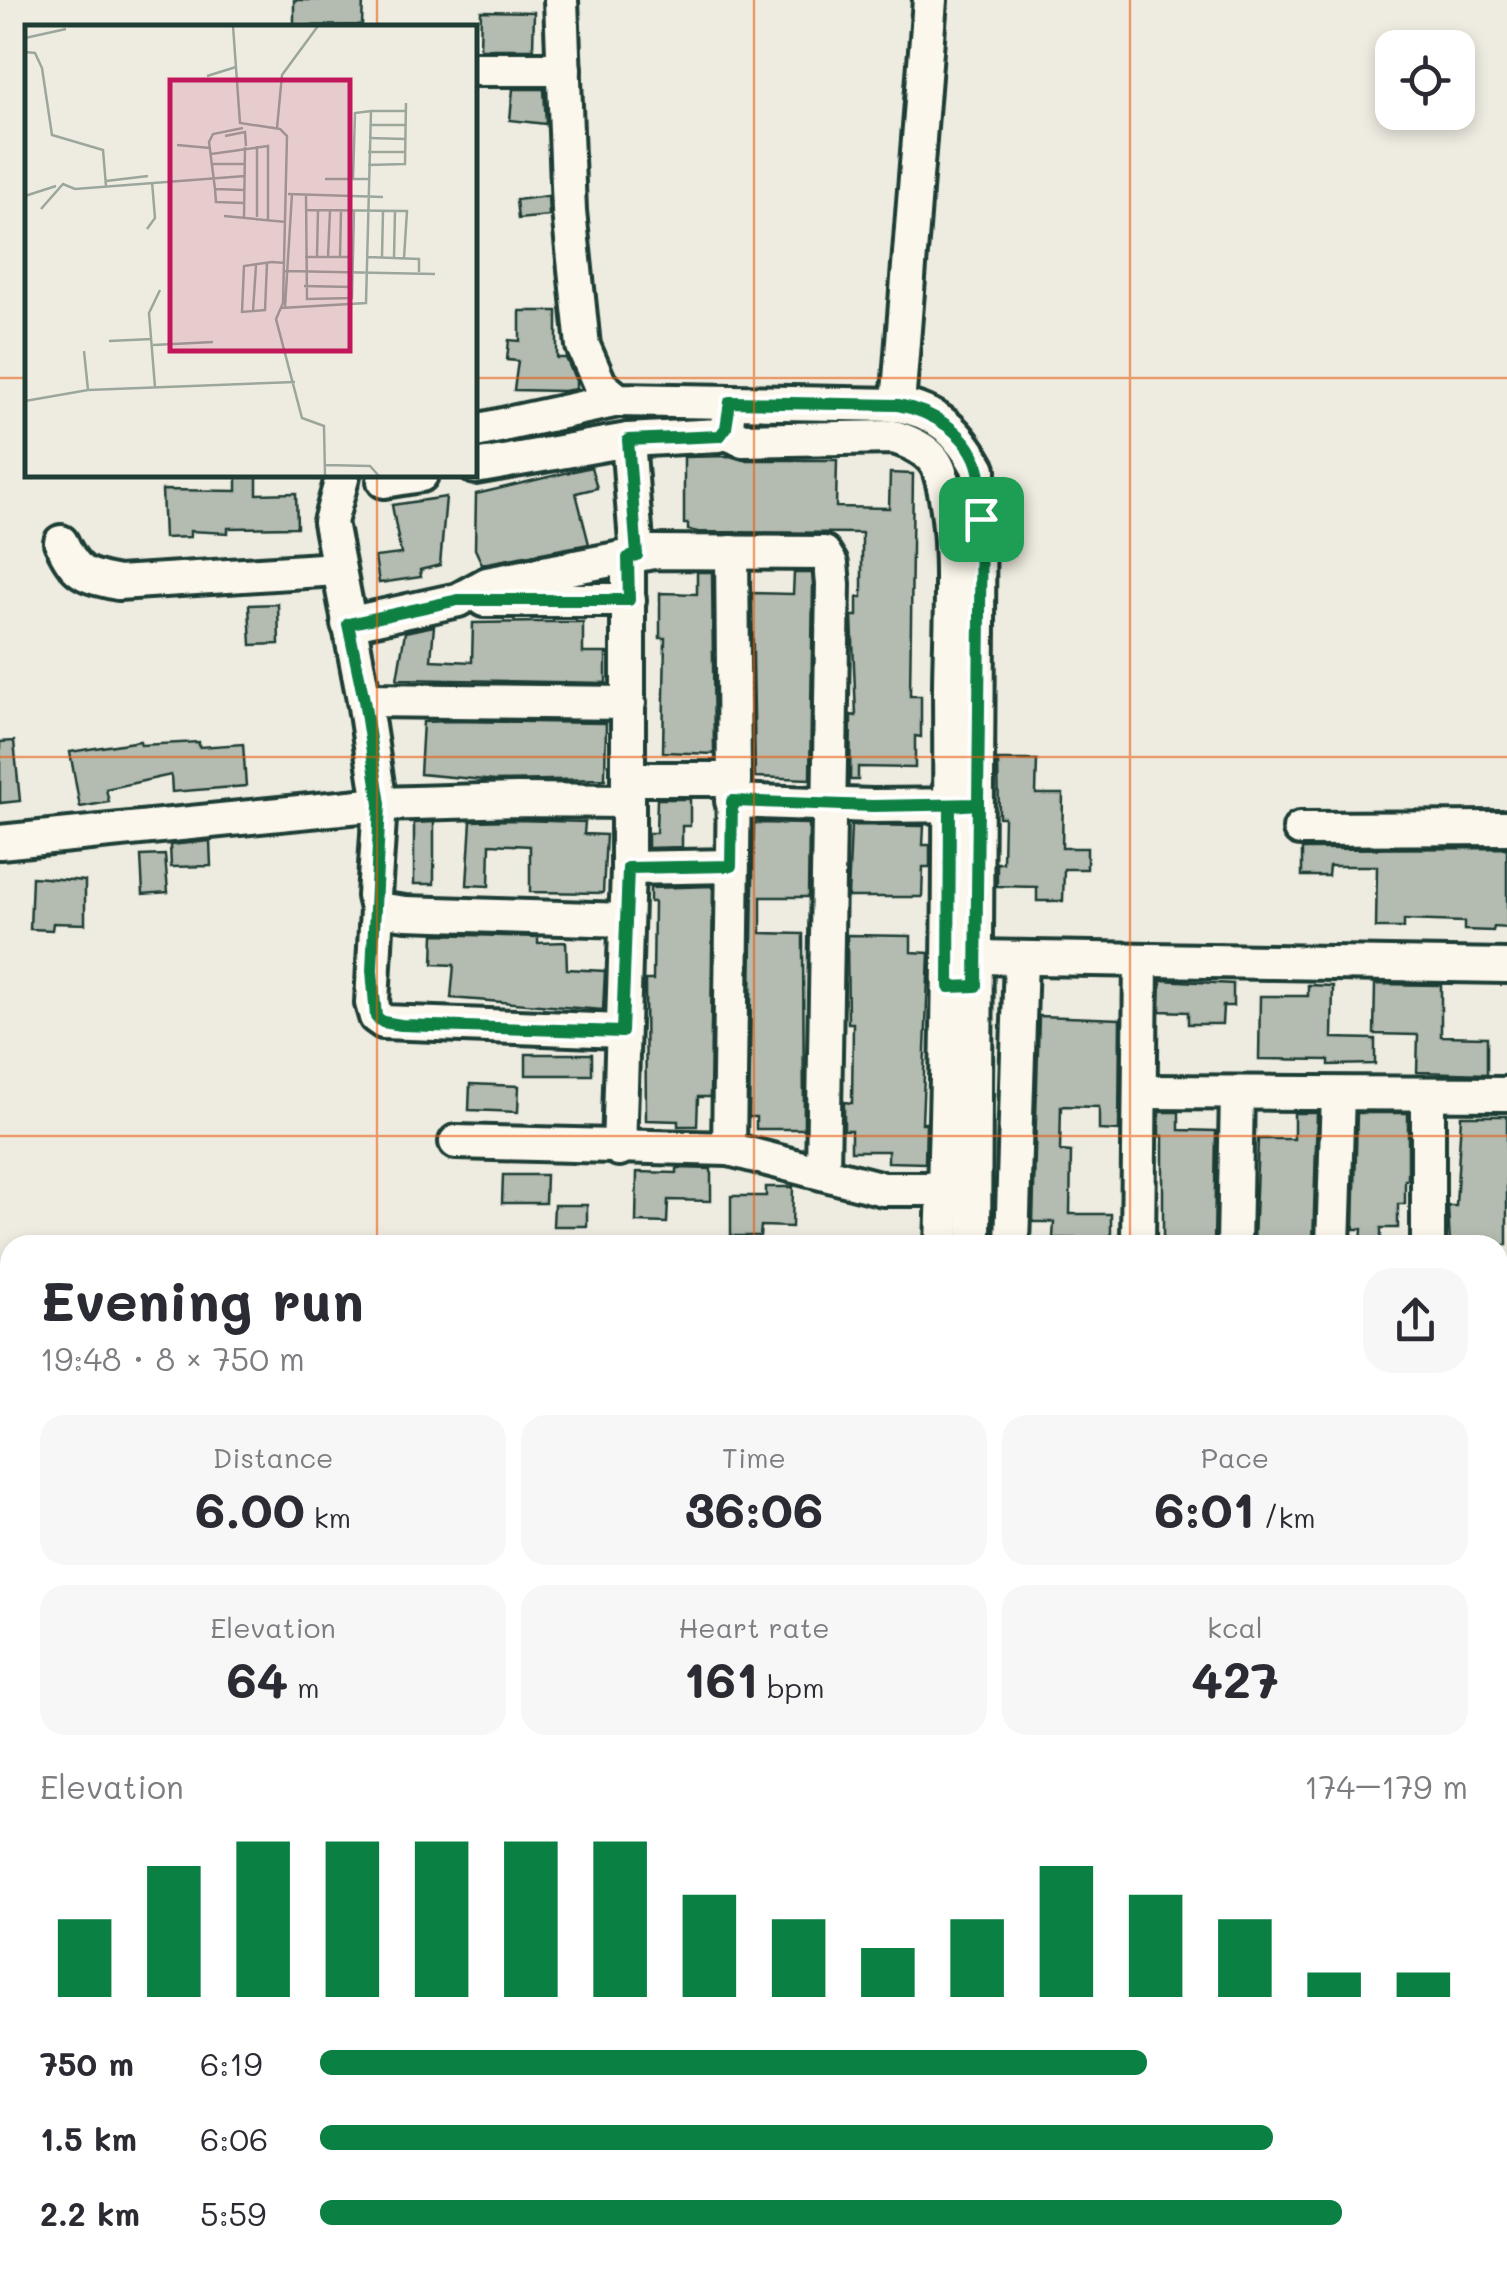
<!DOCTYPE html>
<html lang="en">
<head>
<meta charset="utf-8">
<style>
  :root { --surface:#fff; --page:#f7f7f7; --text:#2b2b33; --muted:#7c7c81; --accent:#0b8043 }
  body { margin:0; font-family:Mali,sans-serif; background:var(--page); color:var(--text); height:100vh; display:flex; flex-direction:column; font-size:38px; white-space:nowrap }
  * { box-sizing:border-box; margin:0 }
  p { font-size:32px; color:var(--muted) }
  .icon { flex:none; width:55px; height:55px; fill:none; stroke:currentColor; stroke-width:2; stroke-linecap:round; stroke-linejoin:round }
  .map { position:relative; flex:1; overflow:hidden }
  .panel { position:absolute; left:0px; top:1235px; width:1508px; height:1038px; display:flex; flex-direction:column; background:var(--surface); border-radius:30px 30px 0 0; box-shadow:0 5px 15px #0003 }
  .panel>* { flex:none }
  .buttons { position:absolute; left:1375px; top:30px; display:grid; gap:20px }
  .buttons a { display:grid; place-items:center; width:100px; height:100px; border-radius:20px; background:var(--surface); box-shadow:0 5px 15px #0003; font-size:50px }
  .pin { position:absolute; display:grid; place-items:center; width:85px; height:85px; color:#fff; margin:-42px; border-radius:20px; box-shadow:0 5px 15px #0006 }
  .round { display:grid; place-items:center; flex:none; width:105px; height:105px; border-radius:30px; background:var(--page) }
  .overview { display:flex; align-items:center; justify-content:space-between; height:170px; padding:0 40px }
  h1 { font-size:55px; font-weight:700; line-height:75px }
  .figures { display:grid; grid-template-columns:repeat(3,1fr); gap:15px; height:170px; padding:10px 40px }
  .figures div { display:grid; align-content:center; border-radius:25px; background:var(--page); text-align:center }
  .figures b { font-size:50px; font-weight:700 }
  .figures small { font-size:28px; font-weight:400 }
  .figures p { font-size:28px }
  .chart { height:280px; padding:20px 40px }
  .chart p { display:flex; justify-content:space-between }
  .chart svg { width:100%; height:180px; margin-top:10px; stroke:var(--accent); stroke-width:6 }
  ul { padding:0 40px; list-style:none; font-size:32px }
  li { display:grid; grid-template-columns:160px 120px 1fr; align-items:center; height:75px }
  li i { height:25px; border-radius:12px; background:var(--accent) }
  .map>svg:first-child { display:block }
  .building { fill:#b4bbb0; stroke:#1f3d34; stroke-width:2.5 }
  .lines { fill:none; stroke-linecap:round; stroke-linejoin:round }
  .minor-casing { stroke:#1f3d34; stroke-width:40 }
  .minor { stroke:#fbf7ec; stroke-width:32 }
  .route-casing { stroke:#fff; stroke-width:20 }
  .route { stroke:#0b8043; stroke-width:12 }
  .grid { fill:none; stroke:#e8590c; stroke-width:2.5; stroke-opacity:0.55 }
  .inset-road { fill:none; stroke:#9ba69c; stroke-width:2.5 }
  .view { fill:#c2185b; fill-opacity:0.15; stroke:#c2185b; stroke-width:5 }
  .inset-edge { fill:none; stroke:#1f3d34; stroke-width:5 }
</style>
</head>
<body>
<div class="map">
<svg width="1507" height="2271" viewBox="0 0 1507 2271">
  <rect width="100%" height="100%" fill="#eeece1"/>
  <filter id="ink" filterUnits="userSpaceOnUse"><feTurbulence type="fractalNoise" baseFrequency=".01" numOctaves="2"/><feDisplacementMap in="SourceGraphic" scale="20" xChannelSelector="R" yChannelSelector="G"/><feConvolveMatrix kernelMatrix="1 2 1 2 8 2 1 2 1" color-interpolation-filters="sRGB"/></filter>
  <g filter="url(#ink)">
    <g class="building">
      <path d="M294,0H363L362,25L294,26Z"/>
      <path d="M481,11L534,12L533,49H480Z"/>
      <path d="M513,89H544L546,124L510,120Z"/>
      <path d="M548,196L549,216L518,219L516,200Z"/>
      <path d="M520,311H557V358H566L576,381V389L563,391L514,390L518,361L507,360L509,340L520,341Z"/>
      <path d="M730,456L743,460H837L836,507L889,508L890,473L913,474L910,696H921V737L915,736V768L858,767V780H850L851,715L856,716L852,616H857V597H862V533L698,532L688,530V524H684V457Z"/>
      <path d="M591,467L597,488L576,493L589,544L482,564L475,549L476,494Z"/>
      <path d="M237,475H257V494L296,493L297,527L228,528V533L190,531V537L164,538L162,490L237,491Z"/>
      <path d="M446,497L440,565L420,570L421,577L379,583L375,557L401,554L392,505Z"/>
      <path d="M697,572H712L714,754L663,752L665,638H660V593L697,594Z"/>
      <path d="M794,573H812L813,585L810,779L755,777L752,593L793,594Z"/>
      <path d="M278,604L279,644L251,645L249,605Z"/>
      <path d="M540,622H583V653H606V683L397,679L405,632L434,626L431,660L472,662L473,623Z"/>
      <path d="M450,721L606,723L605,779L495,781L420,774L423,722Z"/>
      <path d="M14,741L20,801L0,803V742Z"/>
      <path d="M140,741L141,745L199,742V747L243,744L246,786L172,792L171,775L106,789L109,802L80,807L70,752Z"/>
      <path d="M998,760H1037L1036,794H1063L1062,848H1087V869H1064L1063,901H1037V887L997,886V863H1003L1004,817H999Z"/>
      <path d="M657,799H690V826H682V847L648,848V833H656Z"/>
      <path d="M517,820L585,822L584,834L606,835L603,893L530,892V846L490,844L489,886L467,885L471,821Z"/>
      <path d="M434,822V884H414V823Z"/>
      <path d="M754,823L809,824L808,897H761V933L803,934L804,1129H756V1117H749Z"/>
      <path d="M851,825L924,826L923,845H930V867H923L922,897H848Z"/>
      <path d="M210,841L211,866L171,867L170,845Z"/>
      <path d="M1507,848V928L1494,927L1493,931L1464,930V922L1404,920V928H1376L1377,866H1329L1328,876H1302V849Z"/>
      <path d="M165,855L168,892L143,894L141,856Z"/>
      <path d="M32,877L85,881V924L53,923L52,930L30,929Z"/>
      <path d="M713,886L710,1097H698L697,1126H678V1121L646,1120L645,980H653L654,902H650V888Z"/>
      <path d="M434,934L538,937V943L566,942L567,969L605,971L603,1010L451,998L454,965L433,964Z"/>
      <path d="M847,935L911,936V952L929,953L922,1123H926L925,1163L888,1162V1151H851V1130H844V1102L852,1103L853,1023H848Z"/>
      <path d="M1161,980L1233,984V1006H1223L1222,1024H1188V1012L1160,1011Z"/>
      <path d="M1375,984L1441,985V1036L1487,1037V1074L1417,1072L1418,1035L1374,1034Z"/>
      <path d="M1308,985L1333,986L1332,1038L1375,1039V1064L1329,1065V1060L1259,1059L1260,996H1308Z"/>
      <path d="M1039,1016L1120,1019L1119,1131L1099,1130V1107L1061,1106L1060,1151L1071,1152L1070,1214H1111V1245H1090V1239L1053,1238L1054,1222H1033Z"/>
      <rect x="526" y="1054" width="66" height="21"/>
      <path d="M470,1084L519,1086L518,1112L469,1110Z"/>
      <path d="M1159,1112H1179V1130L1216,1131L1214,1243L1163,1245V1136H1159Z"/>
      <path d="M1294,1113H1317L1313,1245H1257L1254,1243L1258,1139H1294Z"/>
      <path d="M1357,1113H1408V1180H1405V1204H1398V1228H1381V1245H1361L1362,1229H1354Z"/>
      <path d="M1461,1116H1507V1245H1450L1448,1206H1456Z"/>
      <path d="M677,1168L711,1169V1201L668,1200L667,1223L636,1222L637,1172L677,1173Z"/>
      <path d="M503,1175H546L545,1203H502Z"/>
      <path d="M766,1187H793L792,1227L761,1226L760,1236H731V1196H766Z"/>
      <path d="M554,1205H587V1226H553Z"/>
    </g>
    <g class="lines">
      <defs>
        <g id="minor">
          <path d="M561,0L569,211L583,346L600,385L618,400L898,405C939,412 959,433 979,469L974,1245"/>
          <path d="M475,69H564"/>
          <path d="M898,405L930,0"/>
          <path d="M475,431L618,400"/>
          <path d="M724,432L743,440L894,437C913,443 934,452 940,472C959,533 950,627 950,691C951,876 949,1061 942,1245"/>
          <path d="M628,440L719,435L727,428L728,415"/>
          <path d="M475,467L628,440L637,555"/>
          <path d="M343,475L330,522L364,700L380,804L374,896L377,909L406,913L626,920"/>
          <path d="M384,481L421,475"/>
          <path d="M61,542C76,574 84,576 118,583L337,569"/>
          <path d="M484,600H629"/>
          <path d="M348,624L458,600L487,584L653,552L824,553L831,564L833,584L823,1171"/>
          <path d="M364,700L629,703"/>
          <path d="M629,779H734"/>
          <path d="M732,801L873,806L972,805"/>
          <path d="M1300,829L1507,828"/>
          <path d="M0,842L380,804L517,800L628,801"/>
          <path d="M628,868L731,866"/>
          <path d="M377,909L372,1003L376,1017L383,1022L622,1031"/>
          <path d="M977,957L1507,966"/>
          <path d="M1141,1092L1507,1094"/>
          <path d="M456,1142L729,1149L883,1189H961"/>
          <path d="M619,1149L628,868V558"/>
          <path d="M729,1149L734,779L732,552"/>
          <path d="M1012,1245L1021,958"/>
          <path d="M1138,1245L1141,960"/>
          <path d="M1234,1245L1237,1094"/>
          <path d="M1333,1245L1338,1094"/>
          <path d="M1428,1245V1094"/>
          <path d="M1498,1484H1507"/>
          <path d="M1498,1605H1507"/>
          <path d="M1498,1732H1507"/>
          <path d="M1498,1835L1507,1832"/>
          <path d="M1498,1898L1507,1897"/>
          <path d="M0,1942L10,1941"/>
          <path d="M0,2211L10,2210"/>
          <path d="M924,2262L927,2271"/>
        </g>
      </defs>
      <use href="#minor" class="minor-casing"/>
      <use href="#minor" class="minor"/>
    </g>
  </g>
  <g class="lines" filter="url(#ink)">
    <defs>
      <path id="route" d="M981,519C980,504 982,486 979,471C971,434 932,411 898,405L730,402L726,428L720,436L628,440L637,555L628,558L629,600H458L348,624L364,700L380,804L372,970L376,1017L383,1022L401,1025L622,1032L628,868L731,866L732,801L873,806L978,804L976,986L949,987L950,806L978,804L981,519"/>
    </defs>
    <use href="#route" class="route-casing"/>
    <use href="#route" class="route"/>
  </g>
  <path class="grid" d="M377,0V28M754,0V1245M1130,0V1245M0,378H28M475,378H1507M377,475V1245M0,757H1507M0,1136H1507M0,1514H10M1498,1514H1507M0,1892H10M1498,1892H1507M377,2262V2271M754,2262V2271M1130,2262V2271"/>
  <g transform="translate(25 25)">
    <rect width="452" height="452" fill="#eeece1"/>
    <path class="inset-road" d="M208,1L215,98L255,104L262,111L258,278L251,294L277,393L299,401L300,451M0,13L41,4M0,27L10,28L17,43L27,110L78,125L81,161M182,51L211,42M345,100H381M218,103L188,109L184,117L190,164L220,165M252,103L257,50L293,1M200,111L220,107L221,121M344,113L380,114M152,120L185,123M343,127H381M186,129L243,121V195M188,139H220M343,140L380,139L381,78M300,154H343M328,154L330,88L346,86M81,156L123,151M190,164L191,177L219,178M263,169L358,172M281,170L282,274L327,273L329,186M0,171L31,161M16,184L38,159L50,164L220,151M281,185L382,186L379,233M199,191L261,197M219,192L220,122M232,192V121M122,204L130,193L127,157M280,232H328M292,232L293,186M303,232L305,186M315,232L316,186M342,232L394,234V247M357,233L358,186M369,233L370,186M242,238L240,285L217,287L219,241L247,237L260,238M260,246L410,249M279,261L327,262M260,282L267,169M256,283L341,278L346,86H381M228,286L231,240M84,316L127,314M128,320L188,317M59,326L63,365M130,362L124,288L135,265M0,376L63,365L270,357M300,440L345,441L354,451"/>
    <path class="view" d="M145,55H325V326H145Z"/>
    <rect width="452" height="452" class="inset-edge"/>
  </g>
</svg>
<div class="buttons">
<a><svg class="icon" aria-label="locate" viewBox="0 0 24 24"><circle cx="12" cy="12" r="6"/><path d="M12 2v4M12 18v4M2 12h4M18 12h4"/></svg></a>
</div>
<div class="pin" style="left:981px;top:519px;background:#1e9e55"><svg class="icon" aria-label="arrive" viewBox="0 0 24 24"><path d="M6 21V4h12l-3 4 3 4H6"/></svg></div>
<section class="panel">
<div class="overview"><div><h1>Evening run</h1><p>19:48 · 8 × 750 m</p></div><a class="round"><svg class="icon" aria-label="share" viewBox="0 0 24 24"><path d="M12 15V3M7 8l5-5 5 5M5 13v7h14v-7"/></svg></a></div>
<div class="figures">
<div><p>Distance</p><b>6.00<small> km</small></b></div>
<div><p>Time</p><b>36:06</b></div>
<div><p>Pace</p><b>6:01<small> /km</small></b></div>
</div>
<div class="figures">
<div><p>Elevation</p><b>64<small> m</small></b></div>
<div><p>Heart rate</p><b>161<small> bpm</small></b></div>
<div><p>kcal</p><b>427</b></div>
</div>
<div class="chart"><p><span>Elevation</span>174–179 m</p>
<svg viewBox="0 0 160 44" preserveAspectRatio="none"><path d="M5 44V25M15 44V12M25 44V6M35 44V6M45 44V6M55 44V6M65 44V6M75 44V19M85 44V25M95 44V32M105 44V25M115 44V12M125 44V19M135 44V25M145 44V38M155 44V38"/></svg>
</div>
<ul>
<li><b>750 m</b>6:19<i style="width:72%"></i></li>
<li><b>1.5 km</b>6:06<i style="width:83%"></i></li>
<li><b>2.2 km</b>5:59<i style="width:89%"></i></li>
</ul>
</section>
</div>
</body>
</html>
